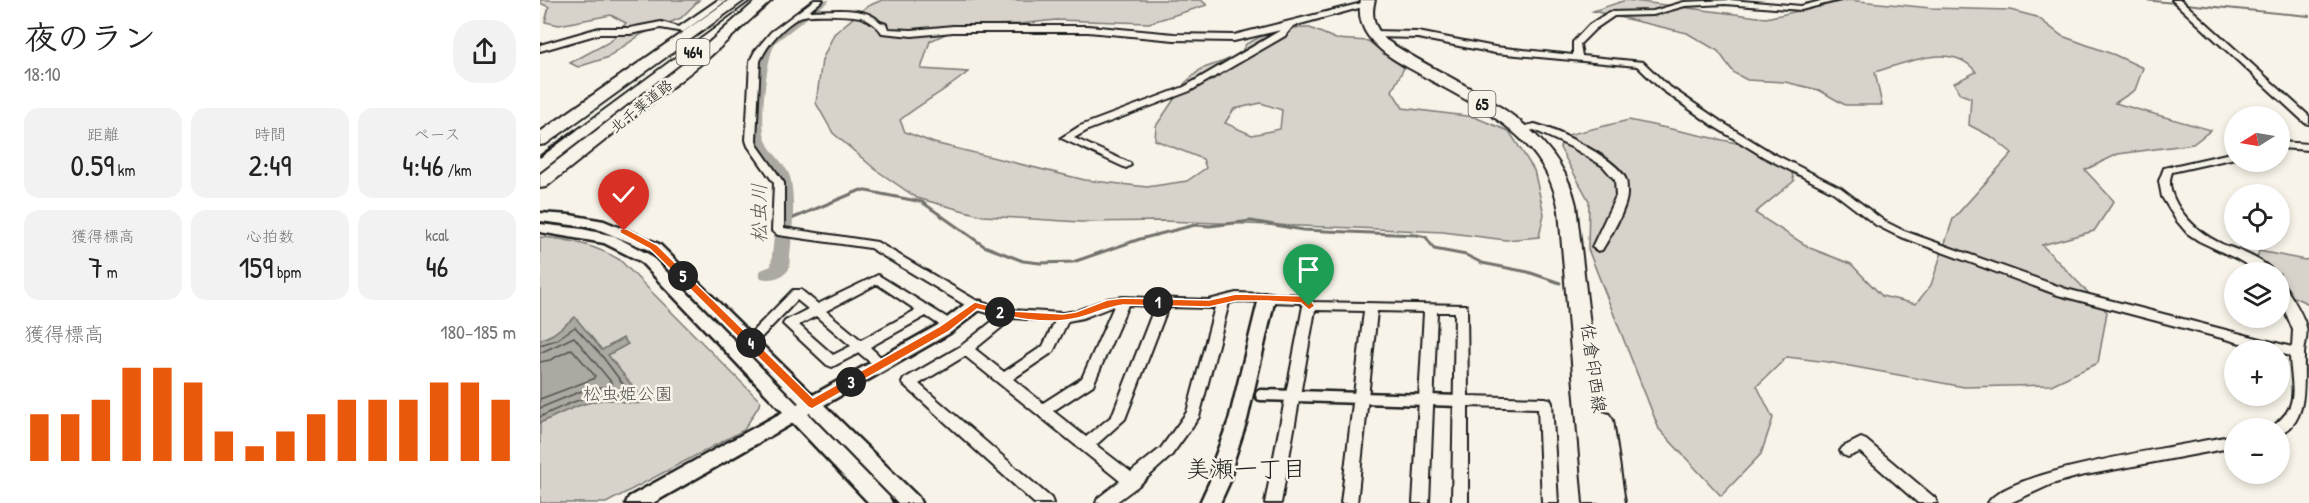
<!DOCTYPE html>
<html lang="ja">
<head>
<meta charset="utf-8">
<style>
  :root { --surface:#fff; --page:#f2f2f2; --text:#222; --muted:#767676; --accent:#ea580c }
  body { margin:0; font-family:"Patrick Hand","Klee One",sans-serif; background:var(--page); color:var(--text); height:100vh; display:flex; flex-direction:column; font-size:22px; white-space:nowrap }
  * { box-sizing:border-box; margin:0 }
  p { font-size:20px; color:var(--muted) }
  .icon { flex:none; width:33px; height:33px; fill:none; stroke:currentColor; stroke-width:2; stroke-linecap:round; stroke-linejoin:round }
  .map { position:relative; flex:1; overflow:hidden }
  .panel { display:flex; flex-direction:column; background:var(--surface); width:540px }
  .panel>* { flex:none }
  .needle { width:39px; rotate:259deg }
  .controls { position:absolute; left:1684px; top:106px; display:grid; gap:12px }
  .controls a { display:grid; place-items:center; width:66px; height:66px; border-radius:50%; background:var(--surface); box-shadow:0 3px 9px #0003; font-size:30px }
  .pin { position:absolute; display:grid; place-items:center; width:51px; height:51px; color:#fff; margin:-62px -26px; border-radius:50% 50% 50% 0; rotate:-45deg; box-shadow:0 0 6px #0007 }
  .pin .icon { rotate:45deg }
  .km { position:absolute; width:30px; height:30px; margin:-15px; border-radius:50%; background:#222; color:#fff; font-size:16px; line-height:30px; text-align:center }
  .round { display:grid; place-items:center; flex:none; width:63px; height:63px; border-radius:24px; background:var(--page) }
  .head { display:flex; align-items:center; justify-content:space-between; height:102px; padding:0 24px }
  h1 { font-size:33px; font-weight:600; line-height:45px }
  .metrics { display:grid; grid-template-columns:repeat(3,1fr); gap:9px; height:102px; padding:6px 24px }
  .metrics div { display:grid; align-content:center; border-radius:15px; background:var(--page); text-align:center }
  .metrics b { font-size:30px; font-weight:600 }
  .metrics small { font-size:16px; font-weight:400 }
  .metrics p { font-size:16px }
  .chart { height:168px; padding:12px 24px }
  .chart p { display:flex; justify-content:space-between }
  .chart svg { width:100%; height:108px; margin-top:6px; stroke:var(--accent); stroke-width:6 }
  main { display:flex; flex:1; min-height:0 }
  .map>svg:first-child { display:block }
  .green { fill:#d7d3cb; stroke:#7a7874; stroke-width:1.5; fill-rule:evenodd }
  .water { fill:#aca9a2; stroke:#72716c; stroke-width:1.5 }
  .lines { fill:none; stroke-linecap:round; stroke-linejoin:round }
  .shore { stroke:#565452; stroke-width:1.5 }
  .stream-far1 { stroke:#72716c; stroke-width:2 }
  .stream { stroke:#72716c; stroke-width:3 }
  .river { fill:#aca9a2; fill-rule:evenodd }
  .pedestrian-casing { stroke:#1c1c1c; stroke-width:15 }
  .minor-casing { stroke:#1c1c1c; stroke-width:4 }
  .tertiary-casing { stroke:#1c1c1c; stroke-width:5 }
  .primary-casing { stroke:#1c1c1c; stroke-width:4 }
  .trunk-casing { stroke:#1c1c1c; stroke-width:4 }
  .pedestrian { stroke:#f7f3e8; stroke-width:10 }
  .minor { fill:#f7f3e8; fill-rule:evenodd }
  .tertiary { fill:#f7f3e8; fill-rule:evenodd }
  .primary { fill:#f7f3e8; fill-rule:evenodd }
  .trunk { fill:#f7f3e8; fill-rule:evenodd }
  .rail-far1 { stroke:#1c1c1c; stroke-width:2 }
  .rail { stroke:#1c1c1c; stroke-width:3 }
  .route { fill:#ea580c; stroke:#fff; stroke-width:1.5 }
  .labels { text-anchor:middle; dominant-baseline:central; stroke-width:5; stroke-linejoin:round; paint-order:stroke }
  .far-street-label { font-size:15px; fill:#1c1c1c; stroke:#f7f3e8 }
  .shield { fill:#f7f3e8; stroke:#5e5c59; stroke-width:1.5 }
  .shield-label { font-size:16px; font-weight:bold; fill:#1c1c1c }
  .street-label { font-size:18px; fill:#1c1c1c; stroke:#f7f3e8 }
  .park-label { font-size:18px; fill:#545351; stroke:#f7f3e8 }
  .water-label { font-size:20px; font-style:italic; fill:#565452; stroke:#f7f3e8 }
  .near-neighbourhood-label { font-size:24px; fill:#1c1c1c; stroke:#f7f3e8 }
</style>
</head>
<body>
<main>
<section class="panel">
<div class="head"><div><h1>夜のラン</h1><p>18:10</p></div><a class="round"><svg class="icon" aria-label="share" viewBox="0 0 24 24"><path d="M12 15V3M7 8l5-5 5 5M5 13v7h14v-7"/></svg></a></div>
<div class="metrics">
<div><p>距離</p><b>0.59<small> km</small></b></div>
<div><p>時間</p><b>2:49</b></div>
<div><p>ペース</p><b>4:46<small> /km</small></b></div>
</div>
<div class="metrics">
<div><p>獲得標高</p><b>7<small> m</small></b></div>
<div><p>心拍数</p><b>159<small> bpm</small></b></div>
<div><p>kcal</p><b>46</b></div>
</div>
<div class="chart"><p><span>獲得標高</span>180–185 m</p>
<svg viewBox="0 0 160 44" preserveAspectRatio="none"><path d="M5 44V25M15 44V25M25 44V19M35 44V6M45 44V6M55 44V12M65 44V32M75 44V38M85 44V32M95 44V25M105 44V19M115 44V19M125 44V19M135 44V12M145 44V12M155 44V19"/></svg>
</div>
</section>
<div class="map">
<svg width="1769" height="503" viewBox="0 0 1769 503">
  <rect width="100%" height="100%" fill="#f7f3e8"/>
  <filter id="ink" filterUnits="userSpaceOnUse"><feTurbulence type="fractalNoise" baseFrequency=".0167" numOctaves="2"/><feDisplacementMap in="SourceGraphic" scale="12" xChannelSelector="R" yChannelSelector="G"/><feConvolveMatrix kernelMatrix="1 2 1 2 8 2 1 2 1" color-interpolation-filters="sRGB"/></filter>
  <g filter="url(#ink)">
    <g class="green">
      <path d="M0,0H159L141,18L102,34L66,58L38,67L30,63L71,41L86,23L71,15L19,25L5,22L9,7L0,3Z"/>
      <path d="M342,0H661L667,5L609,23L516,20L479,24L423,26L390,41L381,69L428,72C407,90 382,102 360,120L365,132L394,143L545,180L607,187L647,181L666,168L663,159L615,140L616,126L645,83L661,69L699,56L706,44L720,37L754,28H770L796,39L828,41L864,68L852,91L863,108L934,117L969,131L994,170L1004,214L999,237L966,240L903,232L816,228L622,221L540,222L443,216L377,198L336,170L293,133L276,103L282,60L294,34L326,7ZM721,103L742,110L740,129L712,135L685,123L694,109Z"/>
      <path d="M1086,0L1226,18L1308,0L1391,8L1470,10L1497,17L1522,36L1575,55L1603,68L1595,90L1575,103L1671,130L1653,144L1578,154L1545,170L1574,201L1554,231L1502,245L1567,312L1558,363L1511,385L1424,387L1288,362L1247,357L1217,386L1233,418L1221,454L1181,496L1119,429L1048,249L1049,201L1020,148L1023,136L1089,120L1229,150L1250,165L1254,181L1215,213L1270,248L1311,264L1342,296L1376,304L1391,285L1413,219L1472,153L1452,137L1429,125L1431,98L1420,94L1414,83L1436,72C1413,41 1365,63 1335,72L1342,105H1305L1279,90L1245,82L1207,80L1194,73L1178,51L1147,33L1053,11Z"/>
      <path d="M0,237C30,239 55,245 80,260L221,402L204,430L66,503H0Z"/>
      <path d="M1719,251L1765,260L1769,259V304L1740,291V273L1713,271Z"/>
    </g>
    <path class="water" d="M35,317L62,350L83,338L88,344L68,355L105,402C92,407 78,398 63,400C41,402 20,414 0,423V340L13,334Z"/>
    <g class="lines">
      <g class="shore">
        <path d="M0,345L16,340L35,327L62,356L89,392L86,395C54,391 28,403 0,417"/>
        <path d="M0,353L34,337L72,383L70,386L44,390L0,408"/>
        <path d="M0,362L10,360L32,349L55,376L53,379L0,399"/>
      </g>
      <path class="stream-far1" d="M1604,0L1769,16"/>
      <path class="stream" d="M244,222L321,190L382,202L444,246L483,261L500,263L533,262L600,239L655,225L670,226L711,221L763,230L877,235L886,237L894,249L926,255L942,263L988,272L1020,283"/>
      <path class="river" d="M276,0H290L236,42C226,56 220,120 225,137C229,153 249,165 251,181C256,210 251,240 249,269C244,277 231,281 221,278L219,274L221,270L231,266L235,225V178L209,138L212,70L218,48L226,36Z"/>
      <defs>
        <path id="pedestrian" d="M721,395L920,401"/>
        <g id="minor">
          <path d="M178,0H187L143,32L121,28L90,34H59L0,51V45L59,28H90L121,22L139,27Z"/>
          <path d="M274,0H283L269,11C289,11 326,5 340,22L346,24L348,29L372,30L413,26H548L634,34L694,35L830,1V5L753,26L745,36L650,91L548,130L534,138L590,163L591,165L586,168L521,138L540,126L644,87L741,30L694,41L634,40L548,32H413L372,36L342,33C338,26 328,20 321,17C312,15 267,13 260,17C243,26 228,43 220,61L216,140L218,146L244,183V228L337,242L439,302L470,310L523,313L536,311L567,299L583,297L669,300L696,293L764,295L769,296L773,302L926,305L927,308L928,396L1005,398L1010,399L1012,403L1018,503H1002L998,408L928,406V503H912L915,312H897L889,503H873L884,312L837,311L817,503H801L824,311L775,310L741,503H725L763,306L760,303L696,301L689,303L659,417L631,456L598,486L575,503H556L558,498L580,481L425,356L379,384L511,498L513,503H494L362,383L364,379L421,346L459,316L430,308L330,248L238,235L232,231L234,183L208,146L206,140L210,61L215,51L231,32ZM588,305L615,306L572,416L546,437L513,411L553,385ZM574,306L542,378L503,403L473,379L513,352L528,321L543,318ZM628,307L669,308L675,307L647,412L621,448L591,472L556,445L585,419ZM473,318L515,321L503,346L464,372L435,349Z"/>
          <path d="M1190,0L1261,6L1285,0H1300L1261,10L1185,4L1145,6L1113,15L1074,16L1055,29L1040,44L1042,56L1103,62L1127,85L1183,123L1232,153L1301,188L1344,221L1364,231L1526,289L1752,347L1753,330L1740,299V284L1744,285C1752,298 1762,312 1766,327C1768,337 1764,346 1764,355C1763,382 1769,422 1740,434V429H1732C1736,422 1744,418 1748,410C1757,395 1750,373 1750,356L1740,353V351H1731L1518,295L1356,235L1336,225L1293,192L1224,157L1175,127L1121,89L1097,66L955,53L878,38L833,37L829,34L833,31L878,32L955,47L1033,55V42L1049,25L1069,12L1113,11L1144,2Z"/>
          <path d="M1632,0H1641L1769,116V124L1765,123Z"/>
          <path d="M995,124C1016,130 1079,159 1086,180C1087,184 1087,190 1087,194C1087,208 1070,237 1062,250L1058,251L1052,247L1076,196L1075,180L1063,166L1033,148L994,130L980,133L975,130L976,128Z"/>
          <path d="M1740,142L1769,144V150L1740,148Z"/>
          <path d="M1695,152V158L1632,172C1627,185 1632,196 1639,208C1650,224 1664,236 1682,244C1699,251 1722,258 1735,273H1721L1697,259L1659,241L1647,233L1636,220L1622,197L1619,181L1624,168Z"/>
          <path d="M338,275L414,322L416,325L414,328H404L386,316L330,347L348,364L346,367H336L319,353L292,367L287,365L243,324L245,321L268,309L257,300L214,345H204L202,342L253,290H261L278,304ZM337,284L376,310L321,340L286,311ZM276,316L311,346L293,355L259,325Z"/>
          <path d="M1695,435V447L1540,476L1512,484L1470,503H1448C1465,470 1653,444 1695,435Z"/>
          <path d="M1321,438L1326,440L1395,498L1397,503H1378L1320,452L1308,457L1303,455L1300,451L1303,447Z"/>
        </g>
        <g id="tertiary">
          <path d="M0,213L30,215L64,221L119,244L273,395L398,325L429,301H441L443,305L441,309L410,333L284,405L378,497L381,503H358L270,413L268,414L349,497L352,503H329L253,423L113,503H86L89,497L243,412L100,261L64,243L0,232V224L42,229L74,236L110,255L257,404L259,403L109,250L55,228L0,221Z"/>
          <path d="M727,293L733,294L735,298L707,420L694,460L690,481L680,503H660L670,481L674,460L689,420L719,298L721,294Z"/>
        </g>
        <path id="primary" d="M821,0H835C830,16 835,28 846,40C913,85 1017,116 1036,205L1060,411L1069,414L1073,420L1085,503H1044L1019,211C1015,186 1003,161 985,143C955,112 914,94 878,73C864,65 847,57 836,45C823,33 817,17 821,0Z"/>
        <g id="trunk">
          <path d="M189,0H205L6,144L0,145V132Z"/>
          <path d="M217,0H232L166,60L6,187L0,188V174L156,54Z"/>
        </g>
      </defs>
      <use href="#pedestrian" class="pedestrian-casing"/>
      <use href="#minor" class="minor-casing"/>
      <use href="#tertiary" class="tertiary-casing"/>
      <use href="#primary" class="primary-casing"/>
      <use href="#trunk" class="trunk-casing"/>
      <use href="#pedestrian" class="pedestrian"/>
      <use href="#minor" class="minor"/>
      <use href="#tertiary" class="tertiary"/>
      <use href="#primary" class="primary"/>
      <use href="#trunk" class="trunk"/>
      <path class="rail-far1" d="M33,132L212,0"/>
      <path class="rail" d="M0,156L35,130"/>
    </g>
  </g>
  <path class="route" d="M80,229H87L117,245L273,398L400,326L435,302L470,311L523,314L536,312L567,300L583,298L669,300L696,294L764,296L768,297L775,306L769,310L761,303L727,301H696L669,307L583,305C567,307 554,314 538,318C506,326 468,317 437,309L408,332L272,409L268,407L110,249L80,233Z"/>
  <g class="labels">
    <g class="far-street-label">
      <text transform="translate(101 106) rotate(-39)">北千葉道路</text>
    </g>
    <g class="shield">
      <rect x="136.5" y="39" width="33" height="26" rx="4.5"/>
      <rect x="928.5" y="91" width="27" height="26" rx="4.5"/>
    </g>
    <g class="shield-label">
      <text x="153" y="52">464</text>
      <text x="942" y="104">65</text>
    </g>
    <g class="street-label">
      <text transform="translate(1054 368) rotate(82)">佐倉印西線</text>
    </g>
    <g class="park-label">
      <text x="88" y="393">松虫姫公園</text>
    </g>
    <g class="water-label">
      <text transform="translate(218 213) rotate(-90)">松虫川</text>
    </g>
    <g class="near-neighbourhood-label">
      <text x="706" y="468">美瀬一丁目</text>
    </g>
  </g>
</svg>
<div class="controls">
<a><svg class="needle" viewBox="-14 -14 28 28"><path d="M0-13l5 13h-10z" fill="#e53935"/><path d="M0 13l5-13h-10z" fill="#767676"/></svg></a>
<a><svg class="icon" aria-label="locate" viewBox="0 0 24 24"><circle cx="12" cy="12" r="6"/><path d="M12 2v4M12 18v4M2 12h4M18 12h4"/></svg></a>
<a><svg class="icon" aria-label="layers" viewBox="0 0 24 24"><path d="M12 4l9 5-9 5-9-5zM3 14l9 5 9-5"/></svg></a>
<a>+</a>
<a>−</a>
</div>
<div class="pin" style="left:769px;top:306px;background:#1e9e55"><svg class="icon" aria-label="arrive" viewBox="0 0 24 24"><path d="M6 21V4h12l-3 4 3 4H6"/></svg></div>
<div class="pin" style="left:84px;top:231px;background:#d93025"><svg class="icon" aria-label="check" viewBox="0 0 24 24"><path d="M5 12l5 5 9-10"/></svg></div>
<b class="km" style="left:618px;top:302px">1</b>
<b class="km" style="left:460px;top:312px">2</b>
<b class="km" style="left:311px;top:382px">3</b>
<b class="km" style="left:211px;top:343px">4</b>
<b class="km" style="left:143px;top:276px">5</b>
</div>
</main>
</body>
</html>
